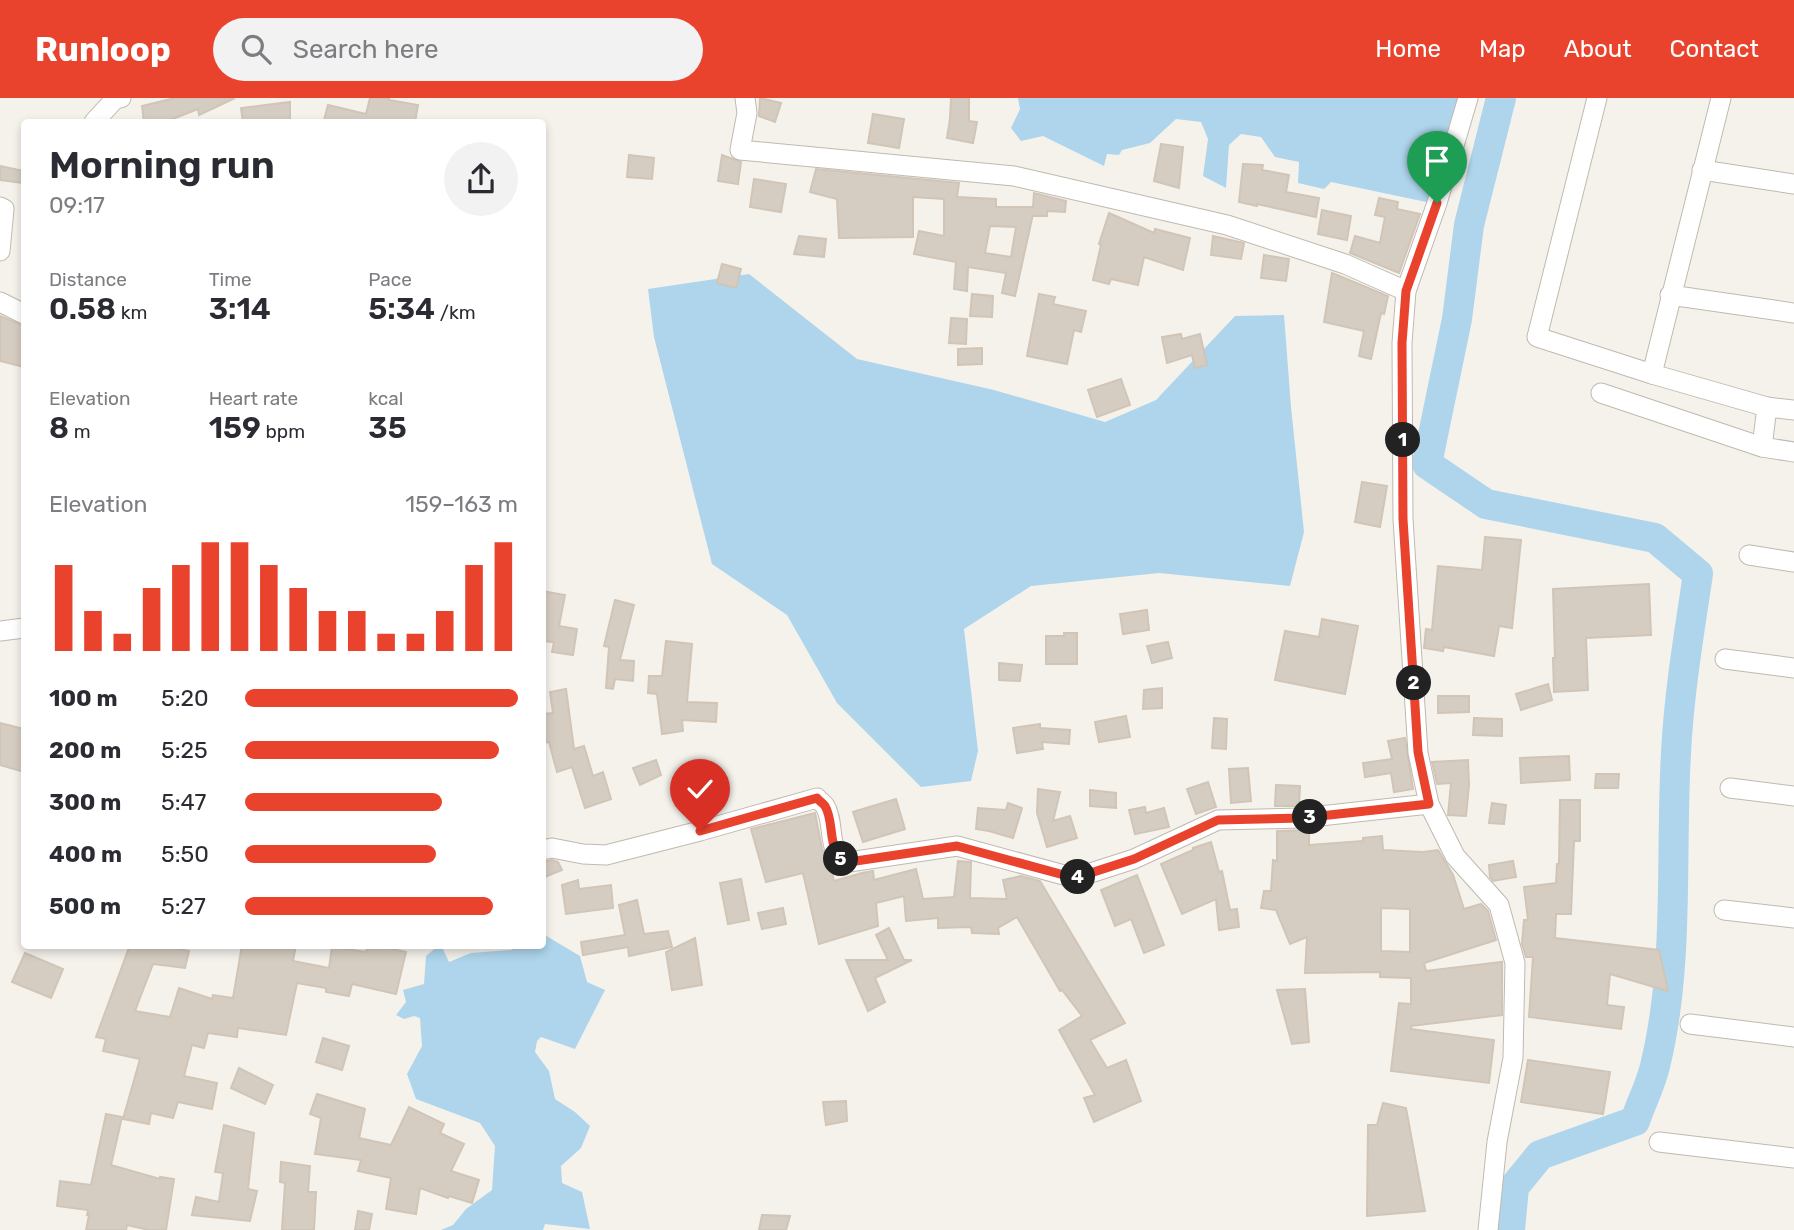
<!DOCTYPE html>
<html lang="en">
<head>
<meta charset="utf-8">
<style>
  :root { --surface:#fff; --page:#f2f2f3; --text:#2b2b33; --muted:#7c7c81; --accent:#e9432e }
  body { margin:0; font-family:Rubik,sans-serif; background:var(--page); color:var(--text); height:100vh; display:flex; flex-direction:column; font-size:26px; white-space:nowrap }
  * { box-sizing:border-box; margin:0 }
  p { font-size:23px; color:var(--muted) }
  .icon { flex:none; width:38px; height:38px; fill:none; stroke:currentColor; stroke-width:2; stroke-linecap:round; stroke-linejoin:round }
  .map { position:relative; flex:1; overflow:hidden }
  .drawer { position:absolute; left:21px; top:21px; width:525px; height:830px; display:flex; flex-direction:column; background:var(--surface); border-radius:7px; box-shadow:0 4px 10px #0003 }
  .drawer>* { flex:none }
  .pin { position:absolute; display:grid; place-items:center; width:60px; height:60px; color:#fff; margin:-72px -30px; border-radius:50% 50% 50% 0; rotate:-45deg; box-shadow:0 0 7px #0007 }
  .pin .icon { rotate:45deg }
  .km { position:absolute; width:35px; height:35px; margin:-18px; border-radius:50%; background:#222; color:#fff; font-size:19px; line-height:35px; text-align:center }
  .round { display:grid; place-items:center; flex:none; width:74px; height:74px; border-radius:37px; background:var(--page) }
  .overview { display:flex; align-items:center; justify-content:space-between; height:119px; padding:0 28px }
  h1 { font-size:38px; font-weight:600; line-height:52px }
  .figures { display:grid; grid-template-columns:repeat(3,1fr); gap:10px; height:119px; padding:7px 28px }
  .figures div { display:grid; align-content:center }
  .figures b { font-size:30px; font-weight:600 }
  .figures small { font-size:19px; font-weight:400 }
  .figures p { font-size:19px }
  .chart { height:196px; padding:14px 28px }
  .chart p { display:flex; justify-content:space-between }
  .chart svg { width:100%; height:126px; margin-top:7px; stroke:var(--accent); stroke-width:6 }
  ul { padding:0 28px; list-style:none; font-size:23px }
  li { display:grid; grid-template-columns:112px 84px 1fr; align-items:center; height:52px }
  li i { height:18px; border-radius:9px; background:var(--accent) }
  header { display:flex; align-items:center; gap:42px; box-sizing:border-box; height:98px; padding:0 35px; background:var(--accent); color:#fff }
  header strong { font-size:33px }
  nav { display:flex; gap:38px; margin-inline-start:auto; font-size:24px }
  .search { width:490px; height:63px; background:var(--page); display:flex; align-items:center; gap:18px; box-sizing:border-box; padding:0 24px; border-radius:38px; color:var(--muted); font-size:26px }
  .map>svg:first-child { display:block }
  .water { fill:#aed5ec }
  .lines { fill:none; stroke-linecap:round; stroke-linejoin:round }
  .river { stroke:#aed5ec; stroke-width:30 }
  .building { fill:#d6cdc2; stroke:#d0c5b6; stroke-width:2; fill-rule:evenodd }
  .minor-casing { stroke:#c0b9af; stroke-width:21 }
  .minor { stroke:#fff; stroke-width:19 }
  .route-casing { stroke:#fff; stroke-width:14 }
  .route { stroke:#e9432e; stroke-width:9 }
</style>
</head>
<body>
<header>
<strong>Runloop</strong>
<div class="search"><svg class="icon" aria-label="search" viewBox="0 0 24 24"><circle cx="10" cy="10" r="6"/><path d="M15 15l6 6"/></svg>Search here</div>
<nav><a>Home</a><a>Map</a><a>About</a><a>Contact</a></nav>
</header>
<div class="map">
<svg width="1794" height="1132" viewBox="0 0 1794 1132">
  <rect width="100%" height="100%" fill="#f5f2ec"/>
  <g class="water">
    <path d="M1018,0H1458L1431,105L1331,84L1324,91L1298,85L1299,64L1275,59L1261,39L1241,36L1229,47L1226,90L1203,78L1208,41L1201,24L1176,21L1150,45L1122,52L1119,57L1107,56L1104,68L1043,38L1021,43L1011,30L1020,11Z"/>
    <path d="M749,176L857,261L994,292L1105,324L1156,302L1235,218L1284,217L1291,309L1304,434L1290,488L1159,475L1031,488L964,531L978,653L971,683L921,689L837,605L787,517L712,466L654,239L648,191Z"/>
    <path d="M543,836L580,858L587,884L605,892L575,951L541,939L537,943L535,954L549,973L555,1001L575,1014L590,1028L581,1050L561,1068L562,1085L582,1094L590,1131L545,1126L543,1132H441L453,1127L466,1111L492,1092L495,1048L480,1025L416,1001L407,976L422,948L420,920L414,918L404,921L396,917L406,904L403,892L424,886L426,858L439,847H441L449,864L471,855L511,852L521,847H542Z"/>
  </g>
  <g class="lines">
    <path class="river" d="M1501,0L1469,127L1457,221L1427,366L1486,406L1655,440L1698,476C1689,536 1679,595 1676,655C1670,759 1680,866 1655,968C1651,986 1641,1005 1635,1023L1540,1057L1514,1089L1510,1132"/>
  </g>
  <g class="building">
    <path d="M175,0H235L199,17L198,11L165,24H144L142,8Z"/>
    <path d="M370,0H389V2L418,7L415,24H336L324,22L328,7L366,16Z"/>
    <path d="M760,0L781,5L775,24L759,18Z"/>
    <path d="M951,0H969V23L977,24L973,45L947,40L950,21Z"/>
    <path d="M290,4V24H243L241,10Z"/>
    <path d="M873,16L904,21L899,50L868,45Z"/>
    <path d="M1161,46L1183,49L1179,90L1154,83Z"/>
    <path d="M629,57L654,60L652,81L627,79Z"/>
    <path d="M722,57L741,64L738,86L718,83Z"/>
    <path d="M1243,66L1263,67L1262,72L1289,77L1286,94L1319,100L1316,119L1257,106V108L1239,104Z"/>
    <path d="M0,68L24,73V85L0,82Z"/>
    <path d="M816,71L959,85L957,99L996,101V109H1033L1034,95L1066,103L1065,114L1047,113V118H1033V116L1015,198L1002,195L1006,175L968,169L967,193L954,191L956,164L914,156L919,133L944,138V101L913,99V139L839,140L837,101L810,94ZM990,128L1016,129L1011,159L985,155Z"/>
    <path d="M754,81L786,86L781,114L750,109Z"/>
    <path d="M1379,100L1398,104L1397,111L1420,116L1399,175L1350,155L1355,138L1380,145L1385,119L1375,117Z"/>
    <path d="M1322,112L1351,118L1347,142L1318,136Z"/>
    <path d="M1109,115L1154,135L1155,131L1190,140L1183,172L1144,159L1138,187L1111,181L1109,186L1093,182L1101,147L1099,146Z"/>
    <path d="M799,138L826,141L824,159L794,156Z"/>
    <path d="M1213,138L1244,145L1241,161L1211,157Z"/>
    <path d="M1264,157L1289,161L1286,183L1261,180Z"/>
    <path d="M722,166L741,171L736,190L717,185Z"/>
    <path d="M1332,175L1388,198L1384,216L1381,215L1371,261L1359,258L1364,233L1324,224Z"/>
    <path d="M972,196L993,198L992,219L970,218Z"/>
    <path d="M1039,196L1055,199L1053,206L1086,213L1081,234L1074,232L1067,266L1027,258Z"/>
    <path d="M0,218L24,228V269L0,263Z"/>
    <path d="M951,220L967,221L966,246L949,245Z"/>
    <path d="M1181,236L1182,241L1200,236L1207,267L1195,270L1192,257L1167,265L1162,239Z"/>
    <path d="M982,250V266L958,267V251Z"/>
    <path d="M1121,281L1130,307L1097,319L1088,292Z"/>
    <path d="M1362,384L1387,388L1380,429L1355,424Z"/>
    <path d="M1485,439L1521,442L1512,530L1499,528L1494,558L1444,549L1443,553L1424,550L1426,531L1432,532L1438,468L1482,472Z"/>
    <path d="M1649,486L1651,537L1586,540L1588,592L1554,594L1553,560H1555L1553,491Z"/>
    <path d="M542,493L565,497L559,528L577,531L573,557L552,554L554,544L542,543Z"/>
    <path d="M615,502L634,507L620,562L634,563L633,583L615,581L613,591L606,590L609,549L604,548Z"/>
    <path d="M1147,512L1149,532L1123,536L1120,516Z"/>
    <path d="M1322,521L1358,528L1345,596L1275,582L1285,533L1319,539Z"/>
    <path d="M1064,535H1077V566H1046V538H1064Z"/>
    <path d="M666,543L692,546L687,604L717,605L716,624L682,622L683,633L662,636L657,596L648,595L649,578H662Z"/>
    <path d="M1168,544L1172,560L1152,565L1147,548Z"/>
    <path d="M999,565L1022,567L1020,583L999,582Z"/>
    <path d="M1548,586L1552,602L1521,612L1516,596Z"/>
    <path d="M1162,590V610L1143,611L1144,592Z"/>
    <path d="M566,591L574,651L584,648L593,678L603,674L611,701L585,710L572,669L557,674L549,644L542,645V616L553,615L550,594Z"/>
    <path d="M1438,598H1469V614L1438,615Z"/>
    <path d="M1126,618L1130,639L1099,644L1095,624Z"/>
    <path d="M1214,620L1227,621L1226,651L1212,650Z"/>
    <path d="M1474,620L1502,621V638L1473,637Z"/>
    <path d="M0,625L24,631V674L0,667Z"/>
    <path d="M1040,626V630L1070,632L1069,646L1042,644L1043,651L1017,655L1013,630Z"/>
    <path d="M1405,640L1413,691L1394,694L1391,675L1365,679L1363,665L1392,661L1388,643Z"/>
    <path d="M1569,658L1570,682L1521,685L1520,660Z"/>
    <path d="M656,662L661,677L640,687L633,670Z"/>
    <path d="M1468,662L1469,687L1466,718L1448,717L1451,685L1437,686L1432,664Z"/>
    <path d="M1248,670L1251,703L1231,705L1229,671Z"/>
    <path d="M1596,676H1619L1618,690H1595Z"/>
    <path d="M1208,684L1216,709L1196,716L1187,691Z"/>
    <path d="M1276,687L1300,688L1299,708H1275Z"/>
    <path d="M1038,691L1060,694L1053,723L1070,718L1077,740L1047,749L1037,715Z"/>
    <path d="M1090,692L1116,695V710L1090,708Z"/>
    <path d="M896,701L905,731L863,744L853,714Z"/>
    <path d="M1560,702H1580V743H1574L1571,816H1556L1555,840L1659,852L1668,893L1610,876L1607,907L1624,909L1621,931L1529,919L1533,859H1526L1522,846L1524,822H1528L1524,789L1556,785L1557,766H1559Z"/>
    <path d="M1008,705L1022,710L1013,740L989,733L976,731L978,710L1006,712Z"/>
    <path d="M1492,705L1506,707L1504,726L1489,725Z"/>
    <path d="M1145,709L1146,715L1164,710L1169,729L1135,736L1129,712Z"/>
    <path d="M815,715L822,751L830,766L834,783L862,775L873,773L874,782L916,771L923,801L954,799L958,763L971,764L970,800L1007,801L1003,782L1021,778L1040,783L1125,925L1090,942L1107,970L1126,962L1141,1003L1094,1024L1084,1000L1095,997L1059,932L1082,918L1062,892L1060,893L1017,819L998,830L999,836L972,835L971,829L938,830V820L906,823L904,798L876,805L878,828L819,846L803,775L766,784L751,731Z"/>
    <path d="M1309,732V747L1363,743V740L1382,738L1383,752L1423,754L1438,752L1453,777L1464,811L1481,806L1488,813L1496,842L1424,865L1426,873L1502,864V917L1411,928V931L1494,942L1489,985L1391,973L1399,905L1411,906V880L1380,879V874L1305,875L1307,839L1290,846L1276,812L1261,810L1264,793H1271L1273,762L1277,763V733ZM1381,810L1410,811V854L1381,853Z"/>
    <path d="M1211,744L1219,774L1222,773L1230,812L1237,811L1239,829L1219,832L1216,801L1182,816L1161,766L1193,752V750Z"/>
    <path d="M552,762L558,764L562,772L542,780V764Z"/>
    <path d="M1513,763L1516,779L1493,783L1490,779L1489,767Z"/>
    <path d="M1137,777L1164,847L1144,855L1131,821L1115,828L1101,792Z"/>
    <path d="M741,781L749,822L728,826L720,785Z"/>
    <path d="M578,782L579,791L611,787L613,810L566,816L562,787Z"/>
    <path d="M637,802L644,836L668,833L672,849L629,858L628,849L583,857L581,844L625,837L619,807Z"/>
    <path d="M783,810L786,826L762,831L758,815Z"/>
    <path d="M889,830L904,862H912L875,880L885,904L868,913L846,862H888L876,837Z"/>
    <path d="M695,840L702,887L672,892L666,854Z"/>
    <path d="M130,847H157L189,853L185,870L153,866L135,913L170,919L179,890L212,901L213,897L233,900L242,847H296L293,863L329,870L332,849L366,854L368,847H374L406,854L396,896L352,886L349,898L326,894V890L297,885L286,937L238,930L237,939L208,935L204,950L192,947L184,978L217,985L212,1011L178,1004L173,1020L151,1015L149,1026L123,1021L140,961L103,953L106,941L96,939Z"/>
    <path d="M25,855L63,871L51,900L12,884Z"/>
    <path d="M1305,891L1309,944L1292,946L1277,892Z"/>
    <path d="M323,940L349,948L342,972L316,964Z"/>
    <path d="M1528,962L1610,974L1603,1016L1521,1004Z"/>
    <path d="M239,970L273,987L265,1006L231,990Z"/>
    <path d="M317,996L365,1011L359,1040L391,1047L409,1009L444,1026L440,1035L464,1046L451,1073L479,1082L472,1105L449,1098L448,1100L420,1090L416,1116L386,1111L391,1080L358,1073L361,1062L315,1056L321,1020L310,1016Z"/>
    <path d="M846,1003L847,1023L826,1027L823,1004Z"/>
    <path d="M1383,1005L1406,1010L1425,1113L1367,1118L1368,1027H1377Z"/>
    <path d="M106,1016L122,1019L111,1067L160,1081V1079L174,1081L166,1132H149L127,1127L126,1132H86L89,1117H87L88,1112L57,1108L60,1083L91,1087Z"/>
    <path d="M224,1027L254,1035L248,1091L257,1093L250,1123L192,1117L196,1099L219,1104L223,1075L215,1074Z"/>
    <path d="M281,1064L310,1068L308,1094H316L314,1132H282L285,1085L280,1084Z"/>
    <path d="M358,1113L372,1116L369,1132H355Z"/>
    <path d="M762,1117L790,1118L786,1132H759Z"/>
  </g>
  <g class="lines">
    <defs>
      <g id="minor">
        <path d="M745,0L747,15L740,52L1014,78L1227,127L1345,166L1406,193"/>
        <path d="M1468,0L1437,105L1406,193L1402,245L1403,421L1418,655L1429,706L1455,758L1499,807L1515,865L1513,960L1497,1044L1488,1132"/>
        <path d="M1597,0L1537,239L1652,276L1767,309L1794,312"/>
        <path d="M94,24L115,1L121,0"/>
        <path d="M1702,72L1794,86"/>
        <path d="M0,109L4,111L0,153"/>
        <path d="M1670,197L1794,215"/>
        <path d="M0,204L24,216"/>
        <path d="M1652,276L1721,0"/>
        <path d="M1601,295L1762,349L1794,354"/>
        <path d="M1762,349L1767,309"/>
        <path d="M1749,457L1794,464"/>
        <path d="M0,533L24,530"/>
        <path d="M1725,561L1794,570"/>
        <path d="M1730,690L1794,698"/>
        <path d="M542,752L552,750L583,756L606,757L700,733L817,700C819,703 823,705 825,708C836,726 825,757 849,764L957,748L1075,780L1134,761L1218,722L1302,720L1429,706"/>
        <path d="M1724,812L1794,820"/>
        <path d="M1690,926L1794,939"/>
        <path d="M1659,1044L1794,1060"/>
      </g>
    </defs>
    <use href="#minor" class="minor-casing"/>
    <use href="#minor" class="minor"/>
  </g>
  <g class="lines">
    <defs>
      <path id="route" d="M700,733L817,700C819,703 823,705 825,708C836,726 825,757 849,764L957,748L1075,780L1134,761L1218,722L1302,720L1429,706L1418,654L1403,421L1402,245L1406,193L1437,105"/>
    </defs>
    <use href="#route" class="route-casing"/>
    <use href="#route" class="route"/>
  </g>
</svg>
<div class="pin" style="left:1437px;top:105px;background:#1e9e55"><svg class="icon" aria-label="arrive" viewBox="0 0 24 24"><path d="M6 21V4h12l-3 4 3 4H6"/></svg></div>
<div class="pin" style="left:700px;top:733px;background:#d93025"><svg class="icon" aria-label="check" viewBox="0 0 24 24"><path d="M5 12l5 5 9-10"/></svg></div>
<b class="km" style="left:1403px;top:342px">1</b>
<b class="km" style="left:1414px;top:585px">2</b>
<b class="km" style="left:1310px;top:719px">3</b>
<b class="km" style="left:1078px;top:779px">4</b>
<b class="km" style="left:841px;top:761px">5</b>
<section class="drawer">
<div class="overview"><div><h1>Morning run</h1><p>09:17</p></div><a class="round"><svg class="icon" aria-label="share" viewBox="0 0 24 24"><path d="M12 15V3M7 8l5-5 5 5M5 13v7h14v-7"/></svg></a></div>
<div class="figures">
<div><p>Distance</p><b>0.58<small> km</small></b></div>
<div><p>Time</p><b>3:14</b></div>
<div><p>Pace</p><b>5:34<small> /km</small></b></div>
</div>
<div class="figures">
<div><p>Elevation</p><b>8<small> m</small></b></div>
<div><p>Heart rate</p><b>159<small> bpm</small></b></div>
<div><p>kcal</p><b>35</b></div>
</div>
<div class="chart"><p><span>Elevation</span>159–163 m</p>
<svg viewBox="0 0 160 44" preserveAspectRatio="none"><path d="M5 44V14M15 44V30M25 44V38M35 44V22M45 44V14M55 44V6M65 44V6M75 44V14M85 44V22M95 44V30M105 44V30M115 44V38M125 44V38M135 44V30M145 44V14M155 44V6"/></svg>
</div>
<ul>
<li><b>100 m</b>5:20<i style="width:100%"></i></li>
<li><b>200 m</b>5:25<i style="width:93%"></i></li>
<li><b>300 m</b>5:47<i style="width:72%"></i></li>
<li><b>400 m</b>5:50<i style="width:70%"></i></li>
<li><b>500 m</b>5:27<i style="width:91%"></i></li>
</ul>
</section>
</div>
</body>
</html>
